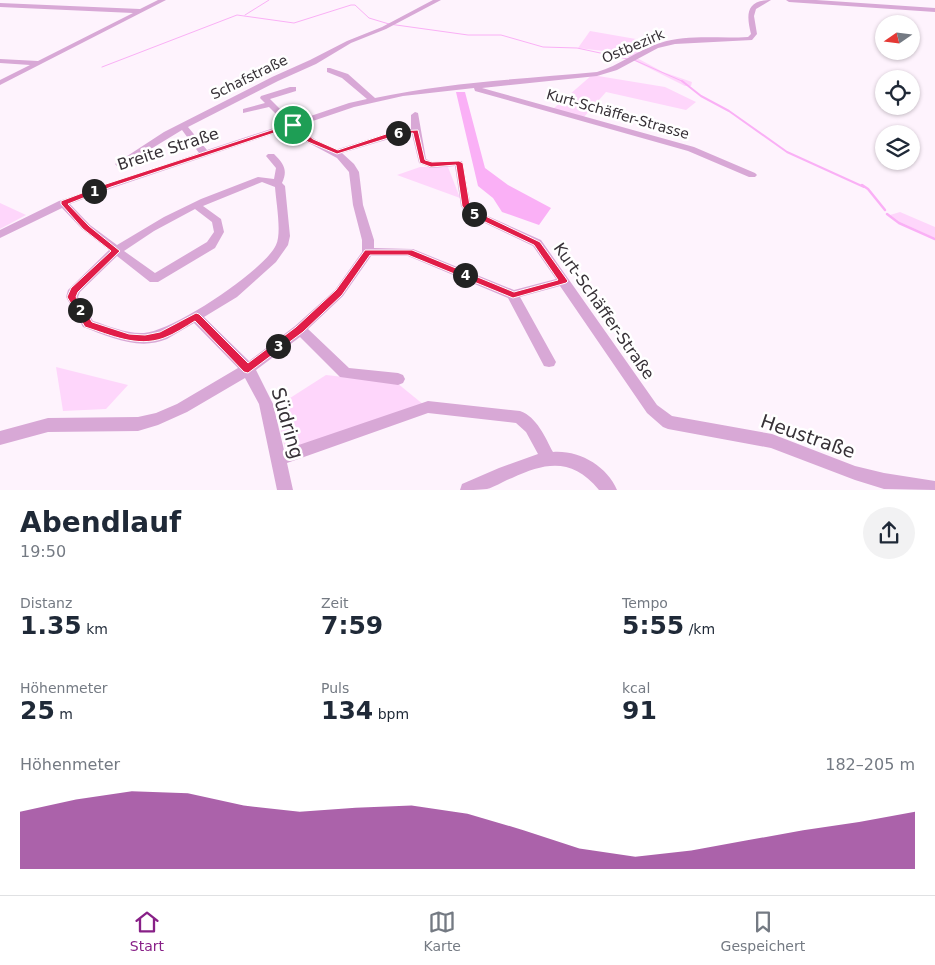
<!DOCTYPE html>
<html lang="de">
<head>
<meta charset="utf-8">
<style>
  :root { --surface:#fff; --page:#f2f2f3; --text:#1f2937; --muted:#747a83; --line:#e0e1e3; --accent:#882087 }
  body { margin:0; font-family:"DejaVu Sans",sans-serif; background:var(--page); color:var(--text); height:100vh; display:flex; flex-direction:column; font-size:19px; white-space:nowrap }
  * { box-sizing:border-box; margin:0 }
  p { font-size:16px; color:var(--muted) }
  .icon { flex:none; width:28px; height:28px; fill:none; stroke:currentColor; stroke-width:2; stroke-linecap:round; stroke-linejoin:round }
  .map { position:relative; height:490px; overflow:hidden }
  .side { display:flex; flex-direction:column; background:var(--surface); flex:1 }
  .side>* { flex:none }
  .needle { width:32px; rotate:256deg }
  .controls { position:absolute; left:875px; top:15px; display:grid; gap:10px }
  .controls a { display:grid; place-items:center; width:45px; height:45px; border-radius:50%; background:var(--surface); box-shadow:0 1px 4px #0004; font-size:25px }
  .pin { position:absolute; display:grid; place-items:center; width:42px; height:42px; color:#fff; margin:-21px; border:2px solid #fff; border-radius:50%; box-shadow:0 1px 5px #0007 }
  .km { position:absolute; width:25px; height:25px; margin:-12px; border-radius:50%; background:#222; color:#fff; font-size:14px; line-height:25px; text-align:center }
  .round { display:grid; place-items:center; flex:none; width:52px; height:52px; border-radius:26px; background:var(--page) }
  .headline { display:flex; align-items:center; justify-content:space-between; height:85px; padding:0 20px }
  h1 { font-size:28px; font-weight:800; line-height:38px }
  .figures { display:grid; grid-template-columns:repeat(3,1fr); gap:8px; height:85px; padding:5px 20px }
  .figures div { display:grid; align-content:center }
  .figures b { font-size:25px; font-weight:800 }
  .figures small { font-size:14px; font-weight:400 }
  .figures p { font-size:14px }
  .chart { height:140px; padding:10px 20px }
  .chart p { display:flex; justify-content:space-between }
  .chart svg { width:100%; height:90px; margin-top:5px; fill:var(--accent); opacity:.7 }
  .dock { display:flex; justify-content:space-around; align-items:center; height:70px; border-top:1px solid var(--line); background:var(--surface); font-size:14px; color:var(--muted) }
  .dock a { display:grid; justify-items:center; gap:2px }
  .dock .active { color:var(--accent) }
  .map>svg:first-child { display:block }
  .green { fill:#fed6fb }
  .water { fill:#fab0f6 }
  .lines { fill:none; stroke-linecap:round; stroke-linejoin:round }
  .stream-far2 { stroke:#fab0f6; stroke-width:1 }
  .stream-far1 { stroke:#fab0f6; stroke-width:2 }
  .stream { stroke:#fab0f6; stroke-width:2.5 }
  .minor { fill:#d8a8d6; fill-rule:evenodd }
  .route { fill:#e11d48; stroke:#fff; fill-rule:evenodd }
  .labels { text-anchor:middle; dominant-baseline:central; stroke-width:5; stroke-linejoin:round; paint-order:stroke }
  .far-street-label { font-size:14px; fill:#373137; stroke:#fff }
  .street-label { font-size:16px; fill:#373137; stroke:#fff }
  .near-street-label { font-size:19px; fill:#373137; stroke:#fff }
</style>
</head>
<body>
<div class="map">
<svg width="935" height="490" viewBox="0 0 935 490">
  <rect width="100%" height="100%" fill="#fef3fd"/>
  <g class="green">
    <path d="M590,31L653,42L657,45L630,58L612,52L578,48Z"/>
    <path d="M637,58L663,72L692,82L691,86H685L633,60Z"/>
    <path d="M592,75L665,87L696,102L686,110L606,92L583,118L553,109Z"/>
    <path d="M420,167H448L460,198L397,175Z"/>
    <path d="M0,203L26,215L0,229Z"/>
    <path d="M900,212L935,227V238L900,222L890,215Z"/>
    <path d="M56,367L128,385L106,409L63,411Z"/>
    <path d="M326,375L397,383L424,405L286,453L276,407Z"/>
  </g>
  <path class="water" d="M456,92H465L485,168L508,185L551,208L539,225L502,212L493,198L478,186Z"/>
  <g class="lines">
    <g class="stream-far2">
      <path d="M245,15L269,0"/>
      <path d="M634,60L684,82"/>
      <path d="M102,67L237,15L294,23L351,5H355L369,18L389,24L468,35H501L543,47L577,48L628,59"/>
    </g>
    <path class="stream-far1" d="M682,81L701,96L729,111L787,152L864,187"/>
    <g class="stream">
      <path d="M862,185L868,189L885,210"/>
      <path d="M887,214L899,223L935,239"/>
    </g>
    <g class="minor">
      <path d="M158,0H166L0,85V80L30,65L0,63V59L38,61L133,13L0,7V3L140,9Z"/>
      <path d="M433,0H441L386,29L351,43L316,64L278,81L188,127L207,150L286,124L269,107L243,113V109L265,103L260,98L261,96L290,87H296V91L270,99L293,122L349,103L367,99L342,78L327,72V68H330L348,74L375,98C448,82 523,79 597,72C619,66 637,50 660,43C688,34 718,39 748,37L751,34C746,14 746,0 771,0L756,9L754,16L757,34L752,40L675,44L658,48L617,70L597,76L482,88L694,147L755,173L757,175L755,177H749L688,151L475,91L474,88L403,96L354,107L298,126L313,138L335,150L395,131L411,129V115L415,112L418,113L426,159L432,162L462,161L471,206L474,210L541,240L657,405L672,416L772,434L855,466L884,473L935,481V490L884,489L855,480L771,448L668,429L663,427L647,413L560,286L520,297L556,362L554,366L549,367L544,366L508,298L408,256H371L343,296L308,329L349,368L398,373L403,375L405,379L403,383L398,385L340,377L300,337L256,370L273,404L284,450L428,401L520,411C537,417 545,437 553,452C579,450 607,466 617,490H599C572,458 547,462 512,478C503,481 495,487 487,489C479,490 468,490 460,490L462,484L499,468L538,454L526,432L516,423L428,413L287,463L293,490H277L259,404L245,378L187,412L158,425L138,431L48,432L0,445V431L48,418L138,417L156,413L177,404L238,368L194,323C185,328 176,334 167,339C139,351 110,337 83,327L66,297L68,290L109,250L82,229L62,208L0,238V230L59,201L199,153L182,130L123,166H117L115,164L164,132L272,77L310,60L347,41L382,27ZM290,128L307,142L337,158L349,172L353,205L362,240V252L335,290L295,326L249,361L204,317L237,297L276,262L288,245L290,236L285,186L282,183C288,170 284,164 274,154H268L266,156L276,168L274,179L258,177L201,199L164,217L117,245L90,225L70,204L112,188ZM412,134L419,163L431,168L455,166L461,206L466,214L533,246L556,279L514,290L413,249L374,248V240L363,205L359,172L354,164L342,153L399,136ZM262,182L275,187C276,202 282,233 276,245C264,271 173,331 144,333C126,334 110,326 93,321L78,297L80,292L115,258L117,256L150,282H158L215,248L224,232L221,219L203,206ZM195,209L212,222L214,232L207,242L155,273L124,251L154,231Z"/>
      <path d="M786,0H816L935,8V12L789,2Z"/>
    </g>
  </g>
  <path class="route" d="M293,123L313,139L338,150L395,131L418,130L425,160L432,162L459,161L463,163L470,206L473,210L540,242L568,281L566,283L513,298L408,255H370L342,295L303,332L248,373L244,372L195,321C185,327 175,334 164,338C137,348 111,335 85,327L67,297L71,288L111,251L83,229L61,204V201L106,184ZM292,127L308,142L337,154L398,135L413,133L420,163L431,167L456,165L462,206L468,214L534,245L558,280L514,292L412,250H365L336,290L296,327L248,363L199,314L196,313L160,332L145,335L129,334L92,322L76,297L78,292L120,251L89,226L68,204L111,187Z"/>
  <g class="labels">
    <g class="far-street-label">
      <text transform="translate(633 46) rotate(-23)">Ostbezirk</text>
      <text transform="translate(249 77) rotate(-26)">Schafstraße</text>
      <text transform="translate(618 114) rotate(16)">Kurt-Schäffer-Strasse</text>
    </g>
    <g class="street-label">
      <text transform="translate(168 149) rotate(-18)">Breite Straße</text>
      <text transform="translate(604 311) rotate(55)">Kurt-Schäffer-Straße</text>
    </g>
    <g class="near-street-label">
      <text transform="translate(288 423) rotate(74)">Südring</text>
      <text transform="translate(808 436) rotate(19)">Heustraße</text>
    </g>
  </g>
</svg>
<div class="controls">
<a><svg class="needle" viewBox="-14 -14 28 28"><path d="M0-13l5 13h-10z" fill="#e53935"/><path d="M0 13l5-13h-10z" fill="#747a83"/></svg></a>
<a><svg class="icon" aria-label="locate" viewBox="0 0 24 24"><circle cx="12" cy="12" r="6"/><path d="M12 2v4M12 18v4M2 12h4M18 12h4"/></svg></a>
<a><svg class="icon" aria-label="layers" viewBox="0 0 24 24"><path d="M12 4l9 5-9 5-9-5zM3 14l9 5 9-5"/></svg></a>
</div>
<div class="pin" style="left:293px;top:125px;background:#1e9e55"><svg class="icon" aria-label="arrive" viewBox="0 0 24 24"><path d="M6 21V4h12l-3 4 3 4H6"/></svg></div>
<b class="km" style="left:94px;top:191px">1</b>
<b class="km" style="left:80px;top:310px">2</b>
<b class="km" style="left:278px;top:346px">3</b>
<b class="km" style="left:465px;top:275px">4</b>
<b class="km" style="left:474px;top:214px">5</b>
<b class="km" style="left:398px;top:133px">6</b>
</div>
<section class="side">
<div class="headline"><div><h1>Abendlauf</h1><p>19:50</p></div><a class="round"><svg class="icon" aria-label="share" viewBox="0 0 24 24"><path d="M12 15V3M7 8l5-5 5 5M5 13v7h14v-7"/></svg></a></div>
<div class="figures">
<div><p>Distanz</p><b>1.35<small> km</small></b></div>
<div><p>Zeit</p><b>7:59</b></div>
<div><p>Tempo</p><b>5:55<small> /km</small></b></div>
</div>
<div class="figures">
<div><p>Höhenmeter</p><b>25<small> m</small></b></div>
<div><p>Puls</p><b>134<small> bpm</small></b></div>
<div><p>kcal</p><b>91</b></div>
</div>
<div class="chart"><p><span>Höhenmeter</span>182–205 m</p>
<svg viewBox="0 0 160 44" preserveAspectRatio="none"><path d="M0 44V16L10 10L20 6L30 7L40 13L50 16L60 14L70 13L80 17L90 25L100 34L110 38L120 35L130 30L140 25L150 21L160 16V44z"/></svg>
</div>
</section>
<nav class="dock">
<a class="active"><svg class="icon" aria-label="home" viewBox="0 0 24 24"><path d="M3 11l9-7 9 7M6 9v11h12V9"/></svg>Start</a>
<a><svg class="icon" aria-label="map" viewBox="0 0 24 24"><path d="M3 6l6-2 6 2 6-2v14l-6 2-6-2-6 2zM9 4v14M15 6v14"/></svg>Karte</a>
<a><svg class="icon" aria-label="saved" viewBox="0 0 24 24"><path d="M7 4h10v16l-5-4-5 4z"/></svg>Gespeichert</a>
</nav>
</body>
</html>
